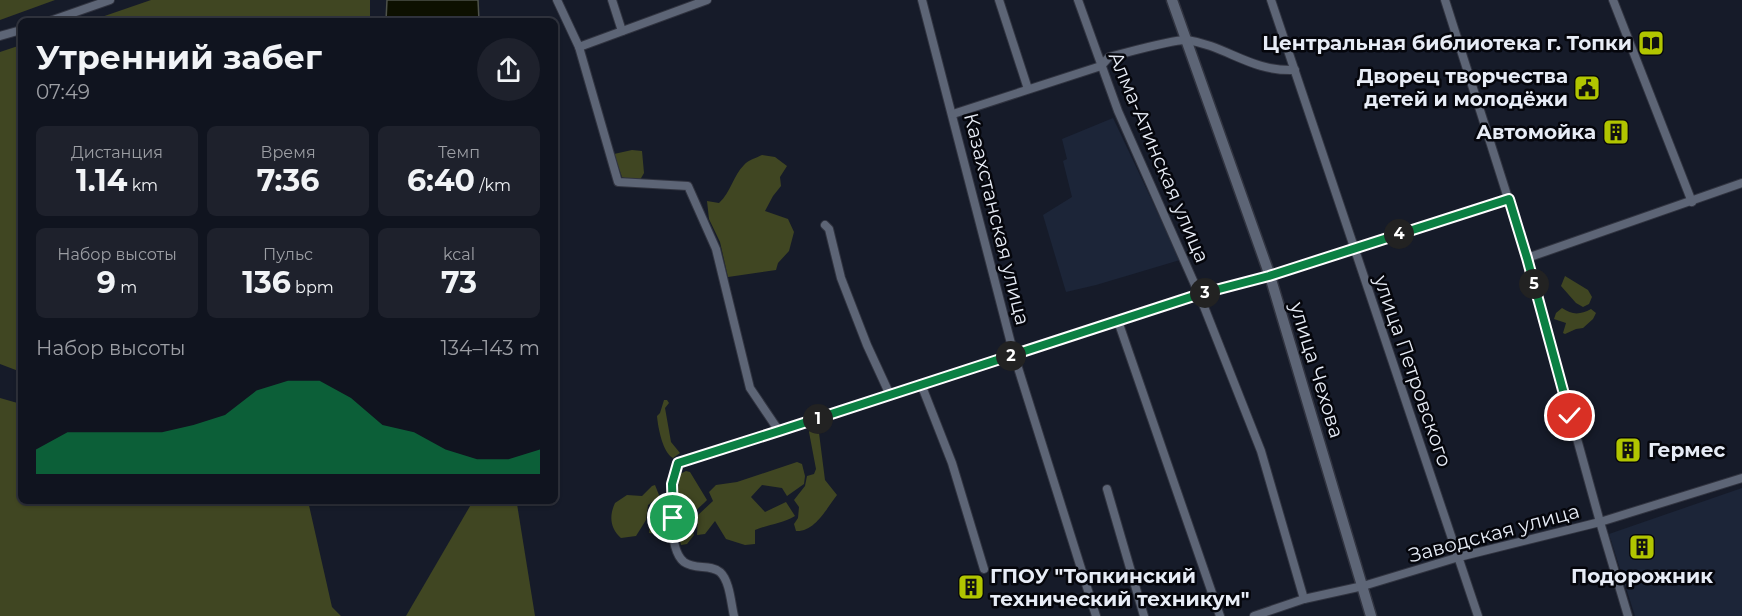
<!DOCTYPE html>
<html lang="ru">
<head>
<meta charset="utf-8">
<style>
  :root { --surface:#10141f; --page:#1e212c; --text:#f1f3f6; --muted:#9c9ea4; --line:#30333d; --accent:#0b8043 }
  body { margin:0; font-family:Montserrat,sans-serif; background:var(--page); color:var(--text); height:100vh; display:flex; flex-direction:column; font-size:22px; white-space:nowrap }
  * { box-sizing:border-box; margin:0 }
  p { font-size:20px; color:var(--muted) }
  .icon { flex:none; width:33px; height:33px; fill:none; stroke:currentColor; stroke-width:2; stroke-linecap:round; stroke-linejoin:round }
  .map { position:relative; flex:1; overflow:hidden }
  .sheet { position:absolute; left:18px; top:18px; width:540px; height:486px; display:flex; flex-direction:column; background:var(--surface); border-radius:9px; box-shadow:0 2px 4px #0004,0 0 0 2px var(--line) }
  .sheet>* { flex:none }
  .pin { position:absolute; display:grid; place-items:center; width:51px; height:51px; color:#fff; margin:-26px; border:3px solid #fff; border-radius:50%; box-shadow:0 2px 6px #0007 }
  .km { position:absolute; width:30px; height:30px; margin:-15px; border-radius:50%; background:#222; color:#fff; font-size:16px; line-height:30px; text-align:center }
  .round { display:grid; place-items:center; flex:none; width:63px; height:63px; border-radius:32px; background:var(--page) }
  .overview { display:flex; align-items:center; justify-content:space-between; height:102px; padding:0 18px }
  h1 { font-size:33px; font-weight:700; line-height:45px }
  .metrics { display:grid; grid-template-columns:repeat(3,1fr); gap:9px; height:102px; padding:6px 18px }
  .metrics div { display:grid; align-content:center; border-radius:9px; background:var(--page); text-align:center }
  .metrics b { font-size:30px; font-weight:700 }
  .metrics small { font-size:16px; font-weight:400 }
  .metrics p { font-size:16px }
  .chart { height:168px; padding:12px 18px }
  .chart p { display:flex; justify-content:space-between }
  .chart svg { width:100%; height:108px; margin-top:6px; fill:var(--accent); opacity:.7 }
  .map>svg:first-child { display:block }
  .built { fill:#1c2538 }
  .green { fill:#404622 }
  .water { fill:#0d1000; stroke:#4e524a; stroke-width:1.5 }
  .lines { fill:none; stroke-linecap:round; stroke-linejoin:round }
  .minor-casing { stroke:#313440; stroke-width:10 }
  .tertiary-casing { stroke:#313440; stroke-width:13 }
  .minor { stroke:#5d6576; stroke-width:8 }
  .tertiary { stroke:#5d6576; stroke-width:10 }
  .route-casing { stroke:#fff; stroke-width:12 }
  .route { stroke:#0b8043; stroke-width:8 }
  .labels { text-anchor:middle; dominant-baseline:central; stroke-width:5; stroke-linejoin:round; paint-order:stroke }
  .poi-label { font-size:20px; font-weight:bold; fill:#e7ecf6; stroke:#05060c; text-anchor:end }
  .street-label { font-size:20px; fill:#e7ecf6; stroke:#05060c }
</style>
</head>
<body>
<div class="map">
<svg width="1742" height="616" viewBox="0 0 1742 616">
  <rect width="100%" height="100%" fill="#161b29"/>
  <g class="built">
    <path d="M1113,118L1180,260L1096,285L1066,292L1043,215L1072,197L1063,161L1067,159L1062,139Z"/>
    <path d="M1742,488V616H1635L1609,534Z"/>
  </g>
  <g class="green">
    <path d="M0,0H55L0,20Z"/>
    <path d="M151,0H370V21H90Z"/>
    <path d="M21,45V372L0,364V52Z"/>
    <path d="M632,150L642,151L644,173L640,180H629L622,177L614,154Z"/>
    <path d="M762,155L775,157L787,166L780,177L781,186L773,196L765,211L788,219L794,232L789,251L778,263L776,270L728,277L720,242L709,219L707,201L719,203C731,192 733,176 744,165C748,160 756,158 762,155Z"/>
    <path d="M1565,276L1588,290L1592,297L1589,304L1583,307L1576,303L1561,286Z"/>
    <path d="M1562,308C1572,315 1580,315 1591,309L1596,313L1593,319L1583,328L1576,329L1565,334L1563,333L1566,323L1554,319L1556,313Z"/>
    <path d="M0,398L21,404V501H308L332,607L341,616H0Z"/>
    <path d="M664,400H667L669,403L665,408L671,442L680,453L673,458C663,453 658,428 657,416L660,413Z"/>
    <path d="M816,424L821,426L819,433L825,480L837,495C826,509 815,532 796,531L794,524L798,518L799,507L794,500L805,486L807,476L814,474L816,469L809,432L810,429Z"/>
    <path d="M797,462L802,464L805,476L804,484L787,496L782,488L762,485L751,497L765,512L786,502L795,516C782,524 769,524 755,530V544L745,545L726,539L715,521L705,534L697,535L698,515L713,501L709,492L716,485L737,482Z"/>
    <path d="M686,471L690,472L707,500C694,513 687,515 694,535L687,544L681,545C675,523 675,496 680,474Z"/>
    <path d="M655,485L661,500L668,504L667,530L656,534L649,533L652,502L648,505L646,520L636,536L621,538C610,528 609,516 615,503L627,495L642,496L652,486Z"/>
    <path d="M473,501H503L517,504L535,616H406Z"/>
  </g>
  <path class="water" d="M387,0H478L479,21H386Z"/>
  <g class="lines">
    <defs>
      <g id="minor">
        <path d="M557,0L579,47L618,182L688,186L716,249L750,388L779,431"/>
        <path d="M612,0L622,31"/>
        <path d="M922,0L1014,355L1096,616"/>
        <path d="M999,0L1028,89"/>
        <path d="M1078,0L1118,111L1199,294L1261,451L1304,599"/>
        <path d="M1271,0L1478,616"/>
        <path d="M1445,0L1527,258L1600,522L1628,616"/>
        <path d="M1613,0L1692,202"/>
        <path d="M50,21L110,0"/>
        <path d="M0,36L21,30"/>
        <path d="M579,47L707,0"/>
        <path d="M953,114L1101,66L1109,57C1126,53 1173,39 1187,40C1227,46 1251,72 1295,70"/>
        <path d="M825,225L829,229L841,278L867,345L890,395"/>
        <path d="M1527,258L1742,183"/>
        <path d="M1118,321L1220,616"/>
        <path d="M921,384L952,463L984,569"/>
        <path d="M1107,489L1144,616"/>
        <path d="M734,616C731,604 730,581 720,572C710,564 695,570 684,562C666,548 671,482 678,463L779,431L1199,294L1270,276L1509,199"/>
        <path d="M1254,616L1304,599L1363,586L1459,557L1600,522L1742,478"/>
      </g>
      <path id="tertiary" d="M1172,0L1270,276L1371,616"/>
    </defs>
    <use href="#minor" class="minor-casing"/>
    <use href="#tertiary" class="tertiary-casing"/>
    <use href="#minor" class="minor"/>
    <use href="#tertiary" class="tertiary"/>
  </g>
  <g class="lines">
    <defs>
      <path id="route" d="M673,518L672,484L678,463L779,431L1200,294L1269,276L1509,199L1527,258L1570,416"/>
    </defs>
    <use href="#route" class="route-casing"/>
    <use href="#route" class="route"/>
  </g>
  <defs>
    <symbol id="library-square" viewBox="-11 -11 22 22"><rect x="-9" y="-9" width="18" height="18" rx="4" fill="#b1c500" stroke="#05060c"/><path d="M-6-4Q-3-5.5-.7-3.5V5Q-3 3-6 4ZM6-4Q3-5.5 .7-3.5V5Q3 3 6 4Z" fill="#111"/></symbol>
    <symbol id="civic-square" viewBox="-11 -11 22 22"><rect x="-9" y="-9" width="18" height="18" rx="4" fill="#b1c500" stroke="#05060c"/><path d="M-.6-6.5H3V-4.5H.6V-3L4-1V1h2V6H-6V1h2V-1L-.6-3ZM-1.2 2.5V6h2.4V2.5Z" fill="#111"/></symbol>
    <symbol id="building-square" viewBox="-11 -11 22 22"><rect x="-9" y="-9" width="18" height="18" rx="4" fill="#b1c500" stroke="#05060c"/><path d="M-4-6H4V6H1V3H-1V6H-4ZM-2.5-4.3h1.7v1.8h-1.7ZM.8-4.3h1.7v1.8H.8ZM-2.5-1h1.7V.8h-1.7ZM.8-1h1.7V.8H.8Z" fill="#111"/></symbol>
  </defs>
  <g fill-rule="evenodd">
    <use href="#library-square" x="1636" y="28" width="30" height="30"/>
    <use href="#civic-square" x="1572" y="73" width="30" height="30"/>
    <use href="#building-square" x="1601" y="117" width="30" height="30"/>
    <use href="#building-square" x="1613" y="435" width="30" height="30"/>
    <use href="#building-square" x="1627" y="532" width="30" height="30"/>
    <use href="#building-square" x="956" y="572" width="30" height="30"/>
  </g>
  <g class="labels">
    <g class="poi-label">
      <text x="1632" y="43">Центральная библиотека г. Топки</text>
      <text x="1568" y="76">Дворец творчества<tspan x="1568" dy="23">детей и молодёжи</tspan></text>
      <text x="1596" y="132">Автомойка</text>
      <text x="1648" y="450" text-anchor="start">Гермес</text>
      <text x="990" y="576" text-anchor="start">ГПОУ "Топкинский<tspan x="990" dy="23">технический техникум"</tspan></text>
      <text x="1642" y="576" text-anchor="middle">Подорожник</text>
    </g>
    <g class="street-label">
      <text transform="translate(1159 157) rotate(67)">Алма-Атинская улица</text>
      <text transform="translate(997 219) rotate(76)">Казахстанская улица</text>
      <text transform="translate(1317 370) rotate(73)">улица Чехова</text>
      <text transform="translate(1413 371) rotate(71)">улица Петровского</text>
      <text transform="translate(1494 533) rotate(-15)">Заводская улица</text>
    </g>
  </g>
</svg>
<div class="pin" style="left:673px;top:518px;background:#1e9e55"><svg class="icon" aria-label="arrive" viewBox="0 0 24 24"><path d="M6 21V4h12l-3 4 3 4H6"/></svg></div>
<div class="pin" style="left:1570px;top:416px;background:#d93025"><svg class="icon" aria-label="check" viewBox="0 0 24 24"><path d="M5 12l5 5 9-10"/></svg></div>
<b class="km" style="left:818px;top:419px">1</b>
<b class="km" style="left:1011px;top:356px">2</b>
<b class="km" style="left:1205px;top:293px">3</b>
<b class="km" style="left:1399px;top:234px">4</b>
<b class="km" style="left:1534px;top:284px">5</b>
<section class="sheet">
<div class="overview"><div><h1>Утренний забег</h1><p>07:49</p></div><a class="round"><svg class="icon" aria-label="share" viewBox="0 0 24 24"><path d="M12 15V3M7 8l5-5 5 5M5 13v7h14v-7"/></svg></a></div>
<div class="metrics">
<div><p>Дистанция</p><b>1.14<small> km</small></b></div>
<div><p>Время</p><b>7:36</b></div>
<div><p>Темп</p><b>6:40<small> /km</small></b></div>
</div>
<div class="metrics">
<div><p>Набор высоты</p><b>9<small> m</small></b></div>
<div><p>Пульс</p><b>136<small> bpm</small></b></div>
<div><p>kcal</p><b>73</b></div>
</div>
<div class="chart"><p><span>Набор высоты</span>134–143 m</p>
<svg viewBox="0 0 160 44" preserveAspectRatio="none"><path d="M0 44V34L10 27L20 27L30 27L40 27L50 24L60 20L70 10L80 6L90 6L100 13L110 24L120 27L130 34L140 38L150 38L160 34V44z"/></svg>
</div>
</section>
</div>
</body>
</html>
